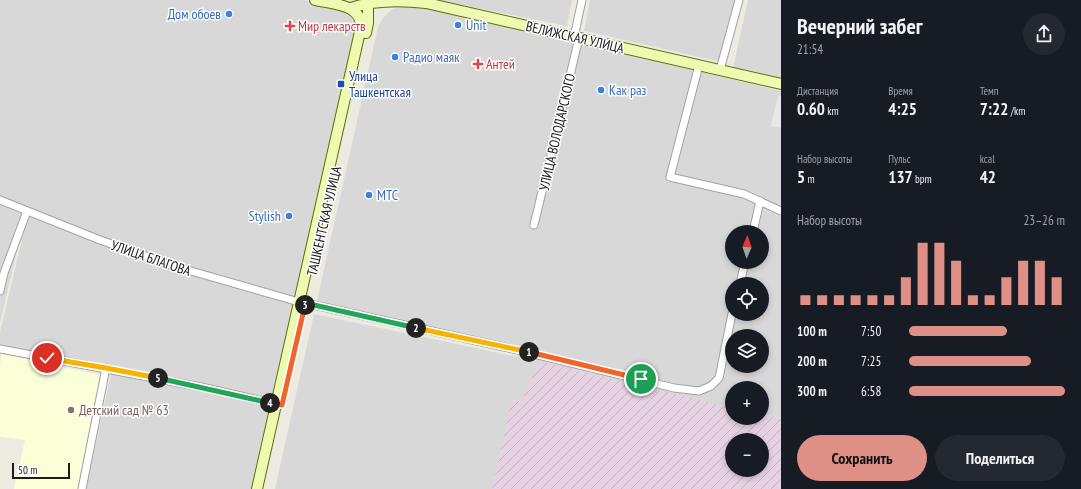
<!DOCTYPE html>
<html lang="ru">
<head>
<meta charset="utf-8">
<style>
  :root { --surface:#171b24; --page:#242831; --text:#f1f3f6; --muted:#9ea1a6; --accent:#de9087 }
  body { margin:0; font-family:"PT Sans Narrow",sans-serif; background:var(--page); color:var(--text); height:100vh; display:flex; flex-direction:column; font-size:15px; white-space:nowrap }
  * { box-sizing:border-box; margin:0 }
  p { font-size:13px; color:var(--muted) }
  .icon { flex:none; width:22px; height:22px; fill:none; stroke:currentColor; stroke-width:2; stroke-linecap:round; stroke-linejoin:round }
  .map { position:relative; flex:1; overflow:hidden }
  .sheet { display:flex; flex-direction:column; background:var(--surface); width:300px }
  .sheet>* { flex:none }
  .needle { width:26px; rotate:2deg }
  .controls { position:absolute; left:725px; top:225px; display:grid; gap:8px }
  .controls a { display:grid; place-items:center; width:44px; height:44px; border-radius:50%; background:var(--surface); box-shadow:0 2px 6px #0003; font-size:20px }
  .scale { position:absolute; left:12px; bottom:10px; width:58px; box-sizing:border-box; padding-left:4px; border:2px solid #1b1b1b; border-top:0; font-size:11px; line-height:14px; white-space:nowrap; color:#1b1b1b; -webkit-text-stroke:3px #fff; paint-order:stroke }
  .pin { position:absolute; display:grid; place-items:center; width:34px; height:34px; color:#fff; margin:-17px; border:2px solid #fff; border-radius:50%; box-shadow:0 1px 4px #0007 }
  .km { position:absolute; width:20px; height:20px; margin:-10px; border-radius:50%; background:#222; color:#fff; font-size:11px; line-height:20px; text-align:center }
  .round { display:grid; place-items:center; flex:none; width:42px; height:42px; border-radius:21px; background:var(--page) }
  .head { display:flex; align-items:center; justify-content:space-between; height:68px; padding:0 16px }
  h1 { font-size:22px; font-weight:800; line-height:30px }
  .metrics { display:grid; grid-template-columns:repeat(3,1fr); gap:6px; height:68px; padding:4px 16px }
  .metrics div { display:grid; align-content:center }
  .metrics b { font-size:17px; font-weight:800 }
  .metrics small { font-size:11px; font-weight:400 }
  .metrics p { font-size:11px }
  .chart { height:112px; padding:8px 16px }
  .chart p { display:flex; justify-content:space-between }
  .chart svg { width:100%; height:72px; margin-top:4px; stroke:var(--accent); stroke-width:6 }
  .cta { display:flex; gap:8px; margin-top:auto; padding:8px 16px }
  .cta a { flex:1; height:46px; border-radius:24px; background:var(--accent); color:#111; font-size:16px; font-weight:800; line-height:46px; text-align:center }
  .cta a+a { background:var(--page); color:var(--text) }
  ul { padding:0 16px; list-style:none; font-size:13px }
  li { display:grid; grid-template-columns:64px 48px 1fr; align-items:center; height:30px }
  li i { height:10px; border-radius:5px; background:var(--accent) }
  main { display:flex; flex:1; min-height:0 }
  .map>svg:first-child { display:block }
  .residential { fill:#d9d8d8; fill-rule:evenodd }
  .industrial { fill:url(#industrial-furrows); fill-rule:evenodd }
  .education { fill:#fbffd8 }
  .parking { fill:#e7e7e7 }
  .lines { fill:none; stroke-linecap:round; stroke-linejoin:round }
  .street-casing { stroke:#a2a2a2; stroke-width:9 }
  .secondary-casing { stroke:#597103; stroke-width:12 }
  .street { stroke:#fff; stroke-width:7 }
  .secondary { stroke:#eefab2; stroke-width:10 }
  .split-1-casing { stroke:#fff; stroke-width:8 }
  .split-2-casing { stroke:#fff; stroke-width:8 }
  .split-3-casing { stroke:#fff; stroke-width:8 }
  .split-4-casing { stroke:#fff; stroke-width:8 }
  .split-5-casing { stroke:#fff; stroke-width:8 }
  .split-6-casing { stroke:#fff; stroke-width:8 }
  .split-1 { stroke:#f0652b; stroke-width:5 }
  .split-2 { stroke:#f5b400; stroke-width:5 }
  .split-3 { stroke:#22a559; stroke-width:5 }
  .split-4 { stroke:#f0652b; stroke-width:5 }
  .split-5 { stroke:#22a559; stroke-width:5 }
  .split-6 { stroke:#f5b400; stroke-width:5 }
  .shop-dot { fill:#3f7fe0; stroke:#fff; stroke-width:1.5 }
  .health-dot { fill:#e0444e; stroke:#fff; stroke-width:1.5 }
  .transit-dot { fill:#1a4fb4; stroke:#fff; stroke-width:1.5 }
  .education-dot { fill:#8d6e63; stroke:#fff; stroke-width:1.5 }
  .labels { text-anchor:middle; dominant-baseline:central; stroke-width:3; stroke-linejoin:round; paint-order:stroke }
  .shop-label { font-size:14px; fill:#366cbe; stroke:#fff; text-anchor:start }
  .health-label { font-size:14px; fill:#be3a42; stroke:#fff; text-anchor:start }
  .street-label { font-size:14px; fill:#1b1b1b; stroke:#fff }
  .transit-label { font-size:14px; fill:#164399; stroke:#fff; text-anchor:start }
  .education-label { font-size:14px; fill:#785e54; stroke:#fff; text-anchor:start }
</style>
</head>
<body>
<main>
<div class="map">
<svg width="781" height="489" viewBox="0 0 781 489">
  <defs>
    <pattern id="industrial-furrows" width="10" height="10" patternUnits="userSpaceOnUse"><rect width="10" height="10" fill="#e6d2e0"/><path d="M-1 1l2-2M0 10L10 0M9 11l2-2" fill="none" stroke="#c5b4c0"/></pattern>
  </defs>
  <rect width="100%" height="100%" fill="#edeae0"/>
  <g class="residential">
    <path d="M0,0H304L348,11L358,23L296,295L290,296L201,274L0,200Z"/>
    <path d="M437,0H572L567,26Z"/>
    <path d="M590,0H740L726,63L584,31Z"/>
    <path d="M748,0H781V79L733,68Z"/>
    <path d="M416,5L781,91V418L762,414V388H732V408L717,404L522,402L513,400L492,489H275L314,314L538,361L523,350L316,305L378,27L383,18L391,10L401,6ZM732,232H762V262H732ZM732,284H762V314H732ZM732,336H762V366H732Z"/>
    <path d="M0,203L26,213L0,323Z"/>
    <path d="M28,214L77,232L121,252L184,273L290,301L296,305L277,402L0,349V332Z"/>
    <path d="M111,374L276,404L258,489H86Z"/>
  </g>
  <path class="industrial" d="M539,361L732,408V418H762V414L781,418V489H492L512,400L522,401ZM732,440H762V470H732Z"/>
  <path class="education" d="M2,354L100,375L77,489H14L25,440L0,437V364Z"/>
  <path class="parking" d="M778,96H781V128L771,126Z"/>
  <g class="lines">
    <defs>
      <g id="street">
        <path d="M574,37L582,0"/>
        <path d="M699,65L670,177L744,194L781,211"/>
        <path d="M720,70L739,0"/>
        <path d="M0,200L100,240L177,267L299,302"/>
        <path d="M534,225L579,38"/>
        <path d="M753,232L760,201"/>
        <path d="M740,284L745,262"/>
        <path d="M0,291L4,273L27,211"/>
        <path d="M305,303L526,352L674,388L699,391L711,386L719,378L732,314"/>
        <path d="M0,349L201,387L276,404"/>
        <path d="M82,489L106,368"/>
      </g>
      <g id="secondary">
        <path d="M351,8C375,0 400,0 426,3L781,84"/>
        <path d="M366,33L368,23V3"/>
        <path d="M257,489L361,27C362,4 332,4 315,0"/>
      </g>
    </defs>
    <use href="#street" class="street-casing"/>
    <use href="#secondary" class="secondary-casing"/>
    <use href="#street" class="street"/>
    <use href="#secondary" class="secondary"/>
  </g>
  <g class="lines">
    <defs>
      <path id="split-1" d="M529,352L641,379"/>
      <path id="split-2" d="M416,328L529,352"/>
      <path id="split-3" d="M305,305V303L416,328"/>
      <path id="split-4" d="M270,403L282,405L305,305"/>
      <path id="split-5" d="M158,378L270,403"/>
      <path id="split-6" d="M47,358L106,368L158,378"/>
    </defs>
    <use href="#split-1" class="split-1-casing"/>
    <use href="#split-2" class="split-2-casing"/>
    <use href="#split-3" class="split-3-casing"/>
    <use href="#split-4" class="split-4-casing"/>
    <use href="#split-5" class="split-5-casing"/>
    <use href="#split-6" class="split-6-casing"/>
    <use href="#split-1" class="split-1"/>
    <use href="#split-2" class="split-2"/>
    <use href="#split-3" class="split-3"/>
    <use href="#split-4" class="split-4"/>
    <use href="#split-5" class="split-5"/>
    <use href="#split-6" class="split-6"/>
  </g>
  <g class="shop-dot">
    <circle cx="229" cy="14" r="4"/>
    <circle cx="458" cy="25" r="4"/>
    <circle cx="395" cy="57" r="4"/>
    <circle cx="601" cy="90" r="4"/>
    <circle cx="369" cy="195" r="4"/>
    <circle cx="289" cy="216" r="4"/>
  </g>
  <g class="health-dot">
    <path d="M288 20h4v4h4v4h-4v4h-4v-4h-4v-4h4z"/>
    <path d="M476 58h4v4h4v4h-4v4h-4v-4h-4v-4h4z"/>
  </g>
  <rect class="transit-dot" x="337" y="80" width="8" height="8" rx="2"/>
  <circle class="education-dot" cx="71" cy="410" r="4"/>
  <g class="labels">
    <g class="shop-label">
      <text x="221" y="14" text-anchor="end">Дом обоев</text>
      <text x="466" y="25">Unit</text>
      <text x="403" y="57">Радио маяк</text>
      <text x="609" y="90">Как раз</text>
      <text x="377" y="195">МТС</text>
      <text x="281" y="216" text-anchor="end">Stylish</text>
    </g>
    <g class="health-label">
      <text x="298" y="26">Мир лекарств</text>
      <text x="486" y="64">Антей</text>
    </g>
    <g class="street-label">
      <text transform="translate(575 37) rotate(13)">ВЕЛИЖСКАЯ УЛИЦА</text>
      <text transform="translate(557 132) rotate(-77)">УЛИЦА ВОЛОДАРСКОГО</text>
      <text transform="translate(324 221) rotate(-77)">ТАШКЕНТСКАЯ УЛИЦА</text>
      <text transform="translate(151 258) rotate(19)">УЛИЦА БЛАГОВА</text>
    </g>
    <g class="transit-label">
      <text x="349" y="76">Улица<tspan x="349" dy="16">Ташкентская</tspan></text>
    </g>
    <g class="education-label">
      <text x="79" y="410">Детский сад № 63</text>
    </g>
  </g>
</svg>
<div class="controls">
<a><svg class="needle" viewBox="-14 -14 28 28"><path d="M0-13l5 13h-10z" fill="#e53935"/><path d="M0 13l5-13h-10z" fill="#9ea1a6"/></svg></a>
<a><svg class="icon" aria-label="locate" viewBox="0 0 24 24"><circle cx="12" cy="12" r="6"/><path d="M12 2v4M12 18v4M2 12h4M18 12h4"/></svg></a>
<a><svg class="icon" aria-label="layers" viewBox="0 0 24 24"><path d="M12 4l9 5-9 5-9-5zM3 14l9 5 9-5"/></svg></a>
<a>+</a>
<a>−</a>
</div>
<div class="scale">50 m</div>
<div class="pin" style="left:641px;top:379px;background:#1e9e55"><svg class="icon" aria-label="arrive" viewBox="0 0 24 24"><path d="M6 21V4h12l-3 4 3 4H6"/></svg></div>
<div class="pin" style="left:47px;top:358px;background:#d93025"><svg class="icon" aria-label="check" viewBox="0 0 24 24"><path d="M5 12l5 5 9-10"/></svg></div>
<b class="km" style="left:529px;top:352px">1</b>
<b class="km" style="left:416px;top:328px">2</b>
<b class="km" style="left:305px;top:305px">3</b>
<b class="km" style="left:270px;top:403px">4</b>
<b class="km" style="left:158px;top:378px">5</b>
</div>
<section class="sheet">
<div class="head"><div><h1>Вечерний забег</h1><p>21:54</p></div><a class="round"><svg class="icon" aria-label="share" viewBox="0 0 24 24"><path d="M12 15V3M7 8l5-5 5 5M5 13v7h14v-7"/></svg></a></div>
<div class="metrics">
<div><p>Дистанция</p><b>0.60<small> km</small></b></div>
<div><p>Время</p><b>4:25</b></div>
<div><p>Темп</p><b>7:22<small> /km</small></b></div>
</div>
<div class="metrics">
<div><p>Набор высоты</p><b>5<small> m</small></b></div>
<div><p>Пульс</p><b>137<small> bpm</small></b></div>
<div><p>kcal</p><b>42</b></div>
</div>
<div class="chart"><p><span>Набор высоты</span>23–26 m</p>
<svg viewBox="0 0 160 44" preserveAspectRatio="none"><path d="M5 44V38M15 44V38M25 44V38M35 44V38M45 44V38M55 44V38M65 44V27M75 44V6M85 44V6M95 44V17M105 44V38M115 44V38M125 44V27M135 44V17M145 44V17M155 44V27"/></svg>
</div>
<ul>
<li><b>100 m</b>7:50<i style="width:63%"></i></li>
<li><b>200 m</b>7:25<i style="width:78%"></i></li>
<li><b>300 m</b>6:58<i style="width:100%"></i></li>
</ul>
<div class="cta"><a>Сохранить</a><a>Поделиться</a></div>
</section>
</main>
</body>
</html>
